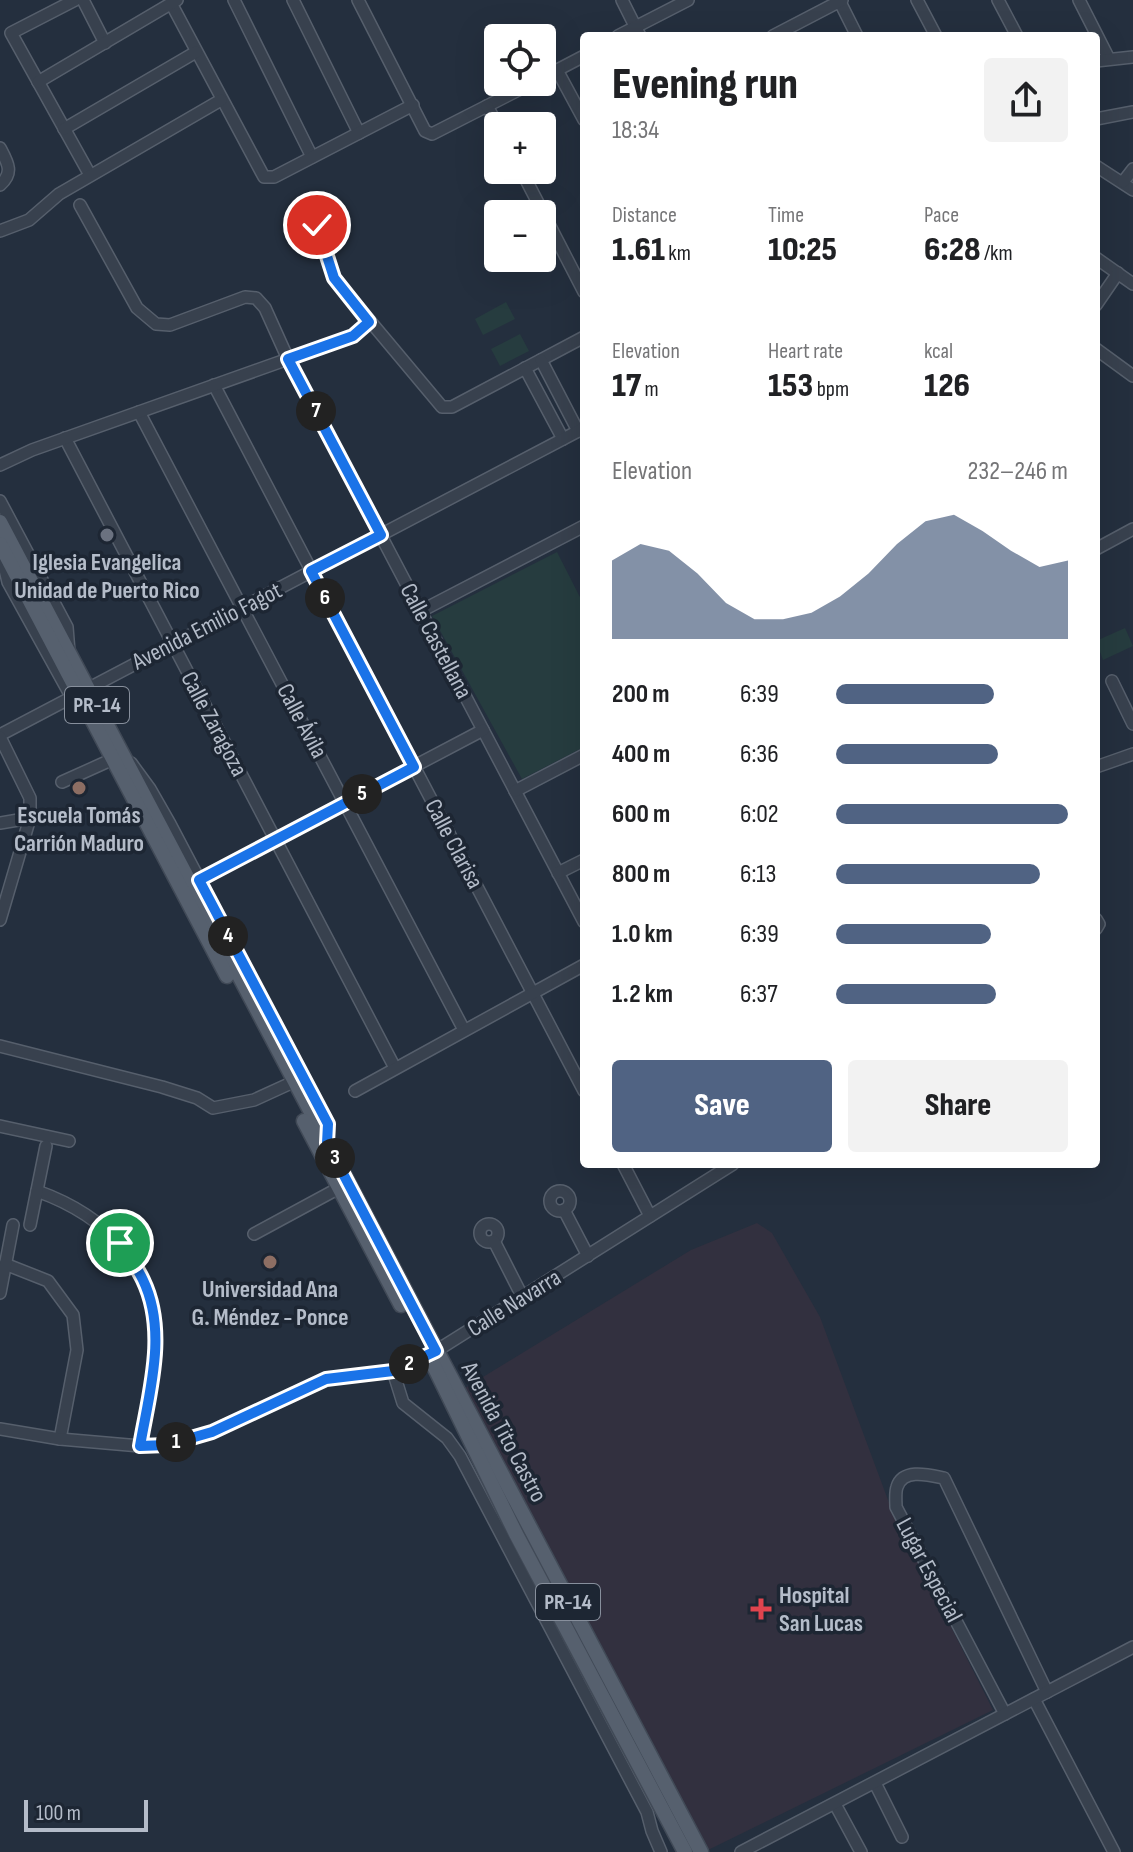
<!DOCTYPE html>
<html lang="en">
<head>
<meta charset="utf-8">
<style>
  :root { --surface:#fff; --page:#f2f2f2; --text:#202124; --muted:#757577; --accent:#506383 }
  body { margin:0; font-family:"Sofia Sans Condensed",sans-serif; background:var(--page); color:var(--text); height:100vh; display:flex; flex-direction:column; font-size:30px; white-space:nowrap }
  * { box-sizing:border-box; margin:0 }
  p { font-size:26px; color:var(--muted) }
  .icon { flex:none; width:44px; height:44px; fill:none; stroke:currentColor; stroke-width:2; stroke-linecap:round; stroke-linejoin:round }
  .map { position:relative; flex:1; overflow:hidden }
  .details { position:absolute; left:580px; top:32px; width:520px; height:1136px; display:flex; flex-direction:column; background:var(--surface); border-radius:8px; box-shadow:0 8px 32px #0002 }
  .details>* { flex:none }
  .buttons { position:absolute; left:484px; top:24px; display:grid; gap:16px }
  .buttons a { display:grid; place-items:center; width:72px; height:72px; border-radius:8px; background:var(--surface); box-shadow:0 8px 32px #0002; font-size:40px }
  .scale { position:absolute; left:24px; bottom:20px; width:124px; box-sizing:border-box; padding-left:8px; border:4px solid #b4bcc9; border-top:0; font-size:22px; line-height:28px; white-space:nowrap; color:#b4bcc9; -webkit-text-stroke:6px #1d2633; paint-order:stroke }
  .pin { position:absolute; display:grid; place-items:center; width:68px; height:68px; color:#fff; margin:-34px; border:4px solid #fff; border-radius:50%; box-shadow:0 2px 8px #0007 }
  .km { position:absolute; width:40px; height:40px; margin:-20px; border-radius:50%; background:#222; color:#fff; font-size:22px; line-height:40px; text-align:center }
  .round { display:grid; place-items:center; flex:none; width:84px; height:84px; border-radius:8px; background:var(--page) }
  .overview { display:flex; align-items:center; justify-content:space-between; height:136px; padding:0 32px }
  h1 { font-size:44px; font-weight:800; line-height:60px }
  .stats { display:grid; grid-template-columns:repeat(3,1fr); gap:12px; height:136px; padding:8px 32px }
  .stats div { display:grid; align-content:center }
  .stats b { font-size:34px; font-weight:800 }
  .stats small { font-size:22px; font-weight:400 }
  .stats p { font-size:22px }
  .chart { height:224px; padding:16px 32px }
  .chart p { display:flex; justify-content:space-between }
  .chart svg { width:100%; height:144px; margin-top:8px; fill:var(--accent); opacity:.7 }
  .primary-button { display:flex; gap:16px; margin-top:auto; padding:16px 32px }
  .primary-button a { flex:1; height:92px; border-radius:8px; background:var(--accent); color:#fff; font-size:32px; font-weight:800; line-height:92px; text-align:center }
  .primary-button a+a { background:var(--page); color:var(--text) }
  ul { padding:0 32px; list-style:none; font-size:26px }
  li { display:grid; grid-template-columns:128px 96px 1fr; align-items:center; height:60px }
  li i { height:20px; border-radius:10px; background:var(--accent) }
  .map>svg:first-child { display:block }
  .medical { fill:#32303f }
  .green { fill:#263c3f }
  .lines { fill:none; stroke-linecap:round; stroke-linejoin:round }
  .minor-casing { stroke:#565f6c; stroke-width:14 }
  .major-casing { stroke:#414a57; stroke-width:17 }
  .minor { stroke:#38414e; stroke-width:11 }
  .major { stroke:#56606e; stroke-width:14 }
  .route-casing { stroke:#fff; stroke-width:16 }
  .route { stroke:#1a73e8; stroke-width:10 }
  .worship-dot { fill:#6b7280; stroke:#1d2633; stroke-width:3 }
  .education-dot { fill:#8d6e63; stroke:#1d2633; stroke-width:3 }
  .health-dot { fill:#e0444e; stroke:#1d2633; stroke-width:3 }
  .labels { text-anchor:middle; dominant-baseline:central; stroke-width:7; stroke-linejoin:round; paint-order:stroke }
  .shield { fill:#1d2633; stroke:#878f9c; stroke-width:2 }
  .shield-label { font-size:22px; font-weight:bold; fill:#b4bcc9 }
  .poi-label { font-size:24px; font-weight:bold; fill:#b4bcc9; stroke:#1d2633 }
  .street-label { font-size:24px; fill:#b4bcc9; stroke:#1d2633 }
</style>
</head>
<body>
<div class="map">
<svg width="1133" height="1852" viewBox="0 0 1133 1852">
  <rect width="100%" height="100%" fill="#242f3e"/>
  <path class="medical" d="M757,1223L772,1233L820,1317L891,1508L993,1710L708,1850L465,1388L691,1250Z"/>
  <g class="green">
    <path d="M506,302L515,319L483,335L475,319Z"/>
    <path d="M520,334L529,351L500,366L491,349Z"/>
    <path d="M557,552L584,605V747L522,779L432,616Z"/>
    <path d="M1125,628L1133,646L1103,660L1096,641Z"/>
  </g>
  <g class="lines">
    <defs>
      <g id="minor">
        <path d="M75,0L11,33L90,175"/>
        <path d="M83,0L105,43"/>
        <path d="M234,0L312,157"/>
        <path d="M293,0L359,133"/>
        <path d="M358,0L425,131L432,134L534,82"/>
        <path d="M622,0L640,36"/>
        <path d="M839,0L857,36"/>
        <path d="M917,0L936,36"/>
        <path d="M998,0L1017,36"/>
        <path d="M1079,0L1109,59"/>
        <path d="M172,5L264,177H274L413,105"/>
        <path d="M618,36L688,0"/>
        <path d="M773,36L842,0"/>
        <path d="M1096,61L1133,57"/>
        <path d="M557,70L584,120"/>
        <path d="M542,78L584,56"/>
        <path d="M38,82L177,0"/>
        <path d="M487,106L498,126"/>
        <path d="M1096,119L1133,112"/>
        <path d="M64,129L196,52"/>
        <path d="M0,148C8,163 14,173 0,185"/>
        <path d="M1096,166L1133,190"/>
        <path d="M521,170L584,292"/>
        <path d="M1123,182L1133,169"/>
        <path d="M80,205L137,308L156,324L170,325L245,297L256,298L265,308L288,359L584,922"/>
        <path d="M317,225L334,278L442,407H452L584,337"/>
        <path d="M0,231L29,220L59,194L221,100"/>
        <path d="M1096,258L1133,284"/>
        <path d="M1096,305L1118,273"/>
        <path d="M1096,349L1133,376"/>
        <path d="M541,360L578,431"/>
        <path d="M525,368L563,439"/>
        <path d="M214,385L584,1091"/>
        <path d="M139,412L464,1030"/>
        <path d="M65,438L395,1068"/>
        <path d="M0,465L32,450L353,336L369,322"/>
        <path d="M0,501L67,627L69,652"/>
        <path d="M1096,549L1133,529"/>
        <path d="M1,553L8,582L71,696"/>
        <path d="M421,611L584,526"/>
        <path d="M1112,681L1133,724"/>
        <path d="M0,735L584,428"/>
        <path d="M0,737L30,798V818L0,920"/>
        <path d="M131,763L150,789L170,824L323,1115L328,1124L327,1143"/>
        <path d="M1096,767L1133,754"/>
        <path d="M62,782L113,759"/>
        <path d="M515,791L584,755"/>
        <path d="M0,823L30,818"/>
        <path d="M558,873L584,860"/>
        <path d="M195,885L221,868L483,730"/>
        <path d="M1096,919L1099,924L1096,929"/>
        <path d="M0,1046L162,1087L197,1098L213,1108L254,1100L302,1078"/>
        <path d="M355,1091L584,965"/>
        <path d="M0,1126L69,1141"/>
        <path d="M623,1164L650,1216"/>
        <path d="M37,1191C107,1216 155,1265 156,1343C156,1373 145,1415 140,1446"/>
        <circle cx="560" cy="1201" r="10"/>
        <path d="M564,1210L588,1256"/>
        <circle cx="489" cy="1233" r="9"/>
        <path d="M30,1225L46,1146"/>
        <path d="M254,1234L339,1188"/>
        <path d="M494,1241L523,1298"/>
        <path d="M5,1264L48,1281L73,1315L77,1350L60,1439"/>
        <path d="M0,1293L13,1225"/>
        <path d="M393,1371L403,1403L447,1438L460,1456L647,1812L652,1831L661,1852"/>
        <path d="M0,1429L60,1439L140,1446L167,1445L212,1432L326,1379L393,1371L436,1351L733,1164"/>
        <path d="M1034,1699L1114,1852"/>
        <path d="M1005,1714L896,1507C896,1502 895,1492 897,1487C903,1468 929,1475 944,1478L1047,1692"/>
        <path d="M875,1783L902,1837"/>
        <path d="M835,1804L861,1852"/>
        <path d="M741,1852L1133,1647"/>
      </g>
      <g id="major">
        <path d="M0,522L701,1852"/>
        <path d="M0,544L227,976"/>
        <path d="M304,1121L401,1305"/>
        <path d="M430,1358L516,1534L685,1852"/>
      </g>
    </defs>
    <use href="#minor" class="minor-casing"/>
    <use href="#major" class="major-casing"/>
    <use href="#minor" class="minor"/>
    <use href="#major" class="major"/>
  </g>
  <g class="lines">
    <defs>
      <path id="route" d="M120,1243C128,1255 137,1267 143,1280C168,1332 149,1393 140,1446L167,1445L212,1432L326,1379L393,1371L436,1351L327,1143L328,1124L199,880L414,767L311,571L381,535L288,359L353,336L369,322L334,278L317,225"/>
    </defs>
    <use href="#route" class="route-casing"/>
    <use href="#route" class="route"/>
  </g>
  <circle class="worship-dot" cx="107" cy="535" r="8"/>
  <g class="education-dot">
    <circle cx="79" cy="788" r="8"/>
    <circle cx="270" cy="1262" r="8"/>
  </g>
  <path class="health-dot" d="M757 1597h8v8h8v8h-8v8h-8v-8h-8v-8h8z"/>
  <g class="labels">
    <g class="shield">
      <rect x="65" y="687" width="64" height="36" rx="6"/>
      <rect x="536" y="1584" width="64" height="36" rx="6"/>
    </g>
    <g class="shield-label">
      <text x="97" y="705">PR-14</text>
      <text x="568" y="1602">PR-14</text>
    </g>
    <g class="poi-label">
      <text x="107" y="562">Iglesia Evangelica<tspan x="107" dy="28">Unidad de Puerto Rico</tspan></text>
      <text x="79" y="815">Escuela Tomás<tspan x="79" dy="28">Carrión Maduro</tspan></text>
      <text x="270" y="1289">Universidad Ana<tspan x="270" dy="28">G. Méndez - Ponce</tspan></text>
      <text x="779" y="1595" text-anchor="start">Hospital<tspan x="779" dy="28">San Lucas</tspan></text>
    </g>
    <g class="street-label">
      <text transform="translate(207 626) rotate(-27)">Avenida Emilio Fagot</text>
      <text transform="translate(436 641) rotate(62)">Calle Castellana</text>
      <text transform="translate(302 721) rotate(62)">Calle Ávila</text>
      <text transform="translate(214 724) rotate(62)">Calle Zaragoza</text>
      <text transform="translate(454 844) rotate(62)">Calle Clarisa</text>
      <text transform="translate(514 1303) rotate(-32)">Calle Navarra</text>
      <text transform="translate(504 1432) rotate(62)">Avenida Tito Castro</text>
      <text transform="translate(929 1570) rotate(62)">Lugar Especial</text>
    </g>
  </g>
</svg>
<div class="buttons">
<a><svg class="icon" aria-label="locate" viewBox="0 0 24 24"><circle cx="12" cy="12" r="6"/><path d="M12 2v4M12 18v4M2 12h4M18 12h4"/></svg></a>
<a>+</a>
<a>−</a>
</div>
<div class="scale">100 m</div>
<div class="pin" style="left:120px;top:1243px;background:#1e9e55"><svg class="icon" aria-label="arrive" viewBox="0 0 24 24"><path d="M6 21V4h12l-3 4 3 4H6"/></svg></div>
<div class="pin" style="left:317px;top:225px;background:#d93025"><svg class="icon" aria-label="check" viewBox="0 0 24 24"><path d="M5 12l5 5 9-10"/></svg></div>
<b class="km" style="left:176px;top:1442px">1</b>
<b class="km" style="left:409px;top:1364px">2</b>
<b class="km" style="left:335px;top:1158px">3</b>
<b class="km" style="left:228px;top:936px">4</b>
<b class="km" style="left:362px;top:794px">5</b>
<b class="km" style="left:325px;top:598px">6</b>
<b class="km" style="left:316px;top:411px">7</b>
<section class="details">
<div class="overview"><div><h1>Evening run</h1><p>18:34</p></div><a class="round"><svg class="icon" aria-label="share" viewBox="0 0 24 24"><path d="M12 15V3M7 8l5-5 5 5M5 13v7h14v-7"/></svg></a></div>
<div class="stats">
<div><p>Distance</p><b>1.61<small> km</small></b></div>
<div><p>Time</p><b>10:25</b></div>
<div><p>Pace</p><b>6:28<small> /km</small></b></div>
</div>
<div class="stats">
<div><p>Elevation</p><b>17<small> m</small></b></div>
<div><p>Heart rate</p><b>153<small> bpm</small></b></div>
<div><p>kcal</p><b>126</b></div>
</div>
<div class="chart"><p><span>Elevation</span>232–246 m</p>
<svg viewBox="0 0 160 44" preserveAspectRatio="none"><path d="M0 44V20L10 15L20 17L30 24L40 33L50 38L60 38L70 36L80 31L90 24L100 15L110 8L120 6L130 11L140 17L150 22L160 20V44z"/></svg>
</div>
<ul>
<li><b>200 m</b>6:39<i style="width:68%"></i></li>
<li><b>400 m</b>6:36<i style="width:70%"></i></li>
<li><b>600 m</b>6:02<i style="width:100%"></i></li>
<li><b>800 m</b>6:13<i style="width:88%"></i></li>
<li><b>1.0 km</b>6:39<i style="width:67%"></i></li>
<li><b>1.2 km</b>6:37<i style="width:69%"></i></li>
</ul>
<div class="primary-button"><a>Save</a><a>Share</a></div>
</section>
</div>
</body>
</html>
